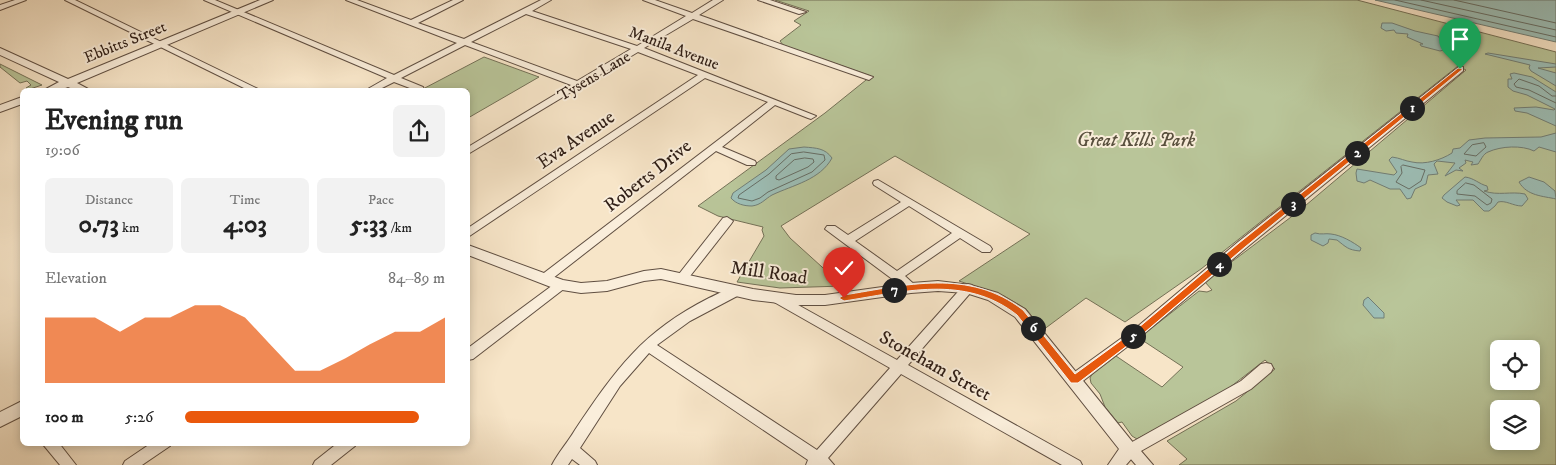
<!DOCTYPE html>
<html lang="en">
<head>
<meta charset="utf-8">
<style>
  :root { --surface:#fff; --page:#f2f2f2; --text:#222; --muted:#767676; --accent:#ea580c }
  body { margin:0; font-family:"IM FELL DW Pica",serif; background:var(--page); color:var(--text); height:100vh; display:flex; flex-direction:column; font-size:19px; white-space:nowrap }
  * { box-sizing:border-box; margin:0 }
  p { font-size:16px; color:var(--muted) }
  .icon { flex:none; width:28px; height:28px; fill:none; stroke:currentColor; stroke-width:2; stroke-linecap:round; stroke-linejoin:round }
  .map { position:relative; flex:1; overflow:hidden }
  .sheet { position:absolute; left:20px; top:88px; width:450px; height:358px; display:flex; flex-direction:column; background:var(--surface); border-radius:8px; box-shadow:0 2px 8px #0003 }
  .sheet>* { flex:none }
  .buttons { position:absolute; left:1490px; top:340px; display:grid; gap:10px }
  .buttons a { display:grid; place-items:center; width:50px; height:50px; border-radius:8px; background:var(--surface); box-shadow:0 2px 8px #0003; font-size:25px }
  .pin { position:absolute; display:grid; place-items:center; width:42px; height:42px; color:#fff; margin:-51px -21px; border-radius:50% 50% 50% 0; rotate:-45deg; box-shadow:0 0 5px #0007 }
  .pin .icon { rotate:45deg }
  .km { position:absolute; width:25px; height:25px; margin:-12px; border-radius:50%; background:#222; color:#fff; font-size:14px; line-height:25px; text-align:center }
  .round { display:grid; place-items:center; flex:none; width:52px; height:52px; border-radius:8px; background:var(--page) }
  .overview { display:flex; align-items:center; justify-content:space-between; height:85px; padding:0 25px }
  h1 { font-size:28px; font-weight:800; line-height:38px }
  .figures { display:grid; grid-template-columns:repeat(3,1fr); gap:8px; height:85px; padding:5px 25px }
  .figures div { display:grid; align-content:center; border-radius:8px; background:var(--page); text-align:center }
  .figures b { font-size:25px; font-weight:800 }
  .figures small { font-size:14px; font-weight:400 }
  .figures p { font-size:14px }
  .chart { height:140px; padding:10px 25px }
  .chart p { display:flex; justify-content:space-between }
  .chart svg { width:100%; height:90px; margin-top:5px; fill:var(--accent); opacity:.7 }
  ul { padding:0 25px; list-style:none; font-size:16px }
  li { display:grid; grid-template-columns:80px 60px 1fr; align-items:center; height:38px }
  li i { height:12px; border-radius:6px; background:var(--accent) }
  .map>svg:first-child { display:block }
  .green { fill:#b9c599; stroke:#747157; fill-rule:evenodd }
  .water { fill:#9dbfb7; stroke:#717e76 }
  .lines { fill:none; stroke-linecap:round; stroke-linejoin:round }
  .shore { stroke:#666e66; stroke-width:1 }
  .minor-casing { stroke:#604f42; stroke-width:2 }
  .tertiary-casing { stroke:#604f42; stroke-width:2 }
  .minor { fill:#faeedb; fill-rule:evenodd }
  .tertiary { fill:#faeedb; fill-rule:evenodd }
  .route { fill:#ea580c; stroke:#fff }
  .labels { text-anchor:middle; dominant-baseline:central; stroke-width:4; stroke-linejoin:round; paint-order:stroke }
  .far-street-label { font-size:16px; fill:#2e1d15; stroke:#faeedb }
  .street-label { font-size:19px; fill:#2e1d15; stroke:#faeedb }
  .park-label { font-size:19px; font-style:italic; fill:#584f3d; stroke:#faeedb }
</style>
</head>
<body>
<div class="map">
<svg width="1556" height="465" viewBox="0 0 1556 465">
  <rect width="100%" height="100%" fill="#f7e5c8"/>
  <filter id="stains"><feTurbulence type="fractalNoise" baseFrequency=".004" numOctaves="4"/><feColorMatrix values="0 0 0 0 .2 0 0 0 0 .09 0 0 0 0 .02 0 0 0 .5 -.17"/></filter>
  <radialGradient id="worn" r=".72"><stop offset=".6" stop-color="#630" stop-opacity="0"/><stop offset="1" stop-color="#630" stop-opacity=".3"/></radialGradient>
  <g class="green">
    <path d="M775,0H1357L1556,52V465H1179L1187,459L1167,441L1236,401L1275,369L1265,360L1220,395L1137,439L1132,436L1122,422L1118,423L1105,407L1100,394L1091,383L1090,378L1092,374L1116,356L1162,387L1183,367L1139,338L1199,291L1207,292L1212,290L1205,282L1299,211L1466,70L1458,66L1201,269L1125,322L1086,298L1043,330L1026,309L1004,296L959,281L1030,234L895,156L781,226L790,238L843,286L780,288L737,282L764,236L762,230L763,227L718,216L698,206L825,113L871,76L783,45L780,41L801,25L794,21L809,11ZM1499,349H1531V381H1499ZM1499,409H1531V441H1499Z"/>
    <path d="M484,57L539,77L468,118V90H421Z"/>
    <path d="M0,64L42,85L27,90L26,88L31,85L27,81L20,83L0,67Z"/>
  </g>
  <g class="water">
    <path d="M1375,0H1556V42Z"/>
    <path d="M1382,23H1392L1415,31L1438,36L1443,43L1450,46L1475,52L1451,48L1440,51L1421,46L1420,44H1423L1407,37L1408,34L1396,33L1394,30L1386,31L1381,28Z"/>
    <path d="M1488,53L1556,64V67L1538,68L1556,73V86L1531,71L1529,68L1530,65L1485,54Z"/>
    <path d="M1514,73L1532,77L1556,92V126L1527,113L1515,111L1514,108L1536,107L1554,110L1555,109L1527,95L1513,91L1508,87V79H1512L1510,74Z"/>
    <path d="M1556,133V152L1539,147L1534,151C1522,145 1501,146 1488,152C1483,154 1481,160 1478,164L1471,165L1473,162L1465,160L1466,163L1459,168L1463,171L1456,170L1445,176L1455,163L1437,161L1434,164L1438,174L1428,175L1426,184L1415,189L1411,198L1407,199L1400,189H1390L1370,180L1364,183L1357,181L1356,173L1357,169L1394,175L1397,172L1389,160L1392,157C1400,158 1405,161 1412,162C1425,165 1441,160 1452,153L1453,149L1460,148L1469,140L1485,138L1541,137Z"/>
    <path d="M804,147C816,148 825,148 832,158C820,180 793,185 772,195C765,199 761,205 752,206C744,206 736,204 731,198L733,193L766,170L789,149Z"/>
    <path d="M1465,177C1474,178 1479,184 1487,186L1488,190L1484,191C1498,196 1511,191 1525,194L1528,199L1522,206C1513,206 1506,200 1498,202L1495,206L1489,211H1484L1473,200H1456L1460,205L1457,206L1447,202L1442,198L1444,195Z"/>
    <path d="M1529,177L1544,182L1555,191L1556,199C1543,196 1527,196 1519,182Z"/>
    <path d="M1315,233C1322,235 1325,233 1331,234C1341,235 1353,242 1361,248L1360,251C1348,250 1346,247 1337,240L1329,239L1328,243L1323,246L1311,240V235Z"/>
    <path d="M1368,297L1384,313V318H1374L1363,305L1364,300Z"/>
  </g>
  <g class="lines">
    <g class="shore">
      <path d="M1395,0L1556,37"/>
      <path d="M1421,0L1556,30"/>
      <path d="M1454,0L1556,23"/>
      <path d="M1556,96H1552L1539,86L1519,79L1514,84L1516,87L1529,90L1556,103"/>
      <path d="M1484,143L1486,147L1476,156L1464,154L1472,145Z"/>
      <path d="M804,152L824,155L825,160L812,172L768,192L760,198L752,201L738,198L739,195L769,174L791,154Z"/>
      <path d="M805,158L813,159L814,162L808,167L779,180L776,179V176L794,160Z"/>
      <path d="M1403,165L1425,170L1421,181L1409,189L1396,182L1402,173L1401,167Z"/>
      <path d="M1466,183L1474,185L1492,199L1491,203L1487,205L1475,196L1457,194V191Z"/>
    </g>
    <defs>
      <g id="minor">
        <path d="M15,0H26L0,10V5Z"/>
        <path d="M65,0H75L260,90H248Z"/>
        <path d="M204,0H215L394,75L457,43L346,0H357L411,20L453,0H463L418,23L464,39L541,0H551L532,11L637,46L686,16L643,0H655L692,13L713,0H723L699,15L873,77L869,80L866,79L693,19L644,48L816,116L811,119L808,118L775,105L722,147L755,161L756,163L755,165H747L716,151L548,282H540L538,279L540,276L768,102L705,78L468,237V228L698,75L638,52L468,154V147L571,85L465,45L401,78L423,87L424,90H415L394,82L378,90H366L387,78ZM526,14L631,49L577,81L471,42Z"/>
        <path d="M758,0H770L806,12L799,14Z"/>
        <path d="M1460,66L1463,67V71L1246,248L1145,333L1079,384L1074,385L1069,384L1067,380L1069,376L1137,327L1238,242Z"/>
        <path d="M878,180L990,246L992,249L990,252H982L960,238L905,276L917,287L915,290H907L825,229L827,226H835L848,235L901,202L874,185L873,183L874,181ZM909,206L952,233L897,271L855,241Z"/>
        <path d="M727,217L733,221L731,224L687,280H679L677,277L679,274L723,218Z"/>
        <path d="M561,281L565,282L567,285L565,288L473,359L468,360V348L557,282Z"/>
        <path d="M968,284L972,285L974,288L972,291L908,365L1080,461L1082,465H1062L901,374L828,458L834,465H806L808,460L649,353L620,386L580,448L595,461L597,465H580L572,459L568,465H552C558,453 568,442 575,430C616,369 642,332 709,298C718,294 732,285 741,288L743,291L741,294L690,321L657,345L817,450L890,368L774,302L772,299L774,296H782L897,360L964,285Z"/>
        <path d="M1266,363L1271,364L1273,368L1271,372L1251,389L1141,451L1153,465H1136L1123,450L1125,446L1241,381L1261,364Z"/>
        <path d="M41,442H58L76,465H60Z"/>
        <path d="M153,442H172L170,446L142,465H123L125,461Z"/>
        <path d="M339,442H357L355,446L331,465H313L315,461Z"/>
      </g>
      <g id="tertiary">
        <path d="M260,0H273L77,83L90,90H75L68,87L60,90H44L59,82L0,55V48L68,79Z"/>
        <path d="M22,97V104L0,112V105Z"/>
        <path d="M468,245L563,280L581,283L607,281L644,271L661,269L753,289L796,295H825L911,283L938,281L971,285L998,293L1025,309L1139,450L1126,465H1108L1119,449L1015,317L988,300L966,293L938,291L911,293L825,305H796L753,300L661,279L644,281L607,291L581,293L556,289L468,255Z"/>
        <path d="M22,401V416L0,427V412Z"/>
      </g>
    </defs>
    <use href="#minor" class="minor-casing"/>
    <use href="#tertiary" class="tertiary-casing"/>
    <use href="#minor" class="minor"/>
    <use href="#tertiary" class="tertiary"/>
  </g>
  <path class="route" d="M1458,68L1463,69L1245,247L1144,333L1078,383H1071L1017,315C965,274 903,292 844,301L839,298L844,295C906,285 969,268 1023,310L1075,374L1138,328L1239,243Z"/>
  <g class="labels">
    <g class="far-street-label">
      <text transform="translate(125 42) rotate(-22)">Ebbitts Street</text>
      <text transform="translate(674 48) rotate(21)">Manila Avenue</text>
      <text transform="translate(594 76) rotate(-31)">Tysens Lane</text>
    </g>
    <g class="street-label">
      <text transform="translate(576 140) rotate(-34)">Eva Avenue</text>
      <text transform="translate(648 176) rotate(-38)">Roberts Drive</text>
      <text transform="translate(769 273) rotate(8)">Mill Road</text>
      <text transform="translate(935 366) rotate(29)">Stoneham Street</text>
    </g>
    <g class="park-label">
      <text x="1136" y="140">Great Kills Park</text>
    </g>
  </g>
  <rect width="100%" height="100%" filter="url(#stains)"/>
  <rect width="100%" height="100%" fill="url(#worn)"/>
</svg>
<div class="buttons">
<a><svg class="icon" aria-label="locate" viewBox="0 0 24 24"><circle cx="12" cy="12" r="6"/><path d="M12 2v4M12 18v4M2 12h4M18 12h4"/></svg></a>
<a><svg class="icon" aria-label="layers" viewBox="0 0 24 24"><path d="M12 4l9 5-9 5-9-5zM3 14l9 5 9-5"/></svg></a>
</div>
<div class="pin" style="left:1460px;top:69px;background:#1e9e55"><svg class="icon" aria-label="arrive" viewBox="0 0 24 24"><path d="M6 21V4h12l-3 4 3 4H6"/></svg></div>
<div class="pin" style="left:844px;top:298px;background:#d93025"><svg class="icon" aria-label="check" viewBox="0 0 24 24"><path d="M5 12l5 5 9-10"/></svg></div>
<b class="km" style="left:1412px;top:108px">1</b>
<b class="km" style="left:1357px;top:153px">2</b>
<b class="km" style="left:1293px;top:204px">3</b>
<b class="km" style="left:1219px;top:264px">4</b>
<b class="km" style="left:1133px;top:336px">5</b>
<b class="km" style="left:1033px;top:328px">6</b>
<b class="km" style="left:894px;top:290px">7</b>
<section class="sheet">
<div class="overview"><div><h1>Evening run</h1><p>19:06</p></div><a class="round"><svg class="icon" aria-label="share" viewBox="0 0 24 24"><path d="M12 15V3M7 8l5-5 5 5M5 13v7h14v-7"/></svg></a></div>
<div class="figures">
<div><p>Distance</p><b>0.73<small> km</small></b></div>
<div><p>Time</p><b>4:03</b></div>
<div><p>Pace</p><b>5:33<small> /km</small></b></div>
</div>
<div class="chart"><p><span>Elevation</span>84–89 m</p>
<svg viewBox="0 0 160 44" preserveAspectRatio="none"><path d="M0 44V12L10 12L20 12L30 19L40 12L50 12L60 6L70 6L80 12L90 25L100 38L110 38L120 32L130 25L140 19L150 19L160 12V44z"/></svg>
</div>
<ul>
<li><b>100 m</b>5:26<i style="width:90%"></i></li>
</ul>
</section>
</div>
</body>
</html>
